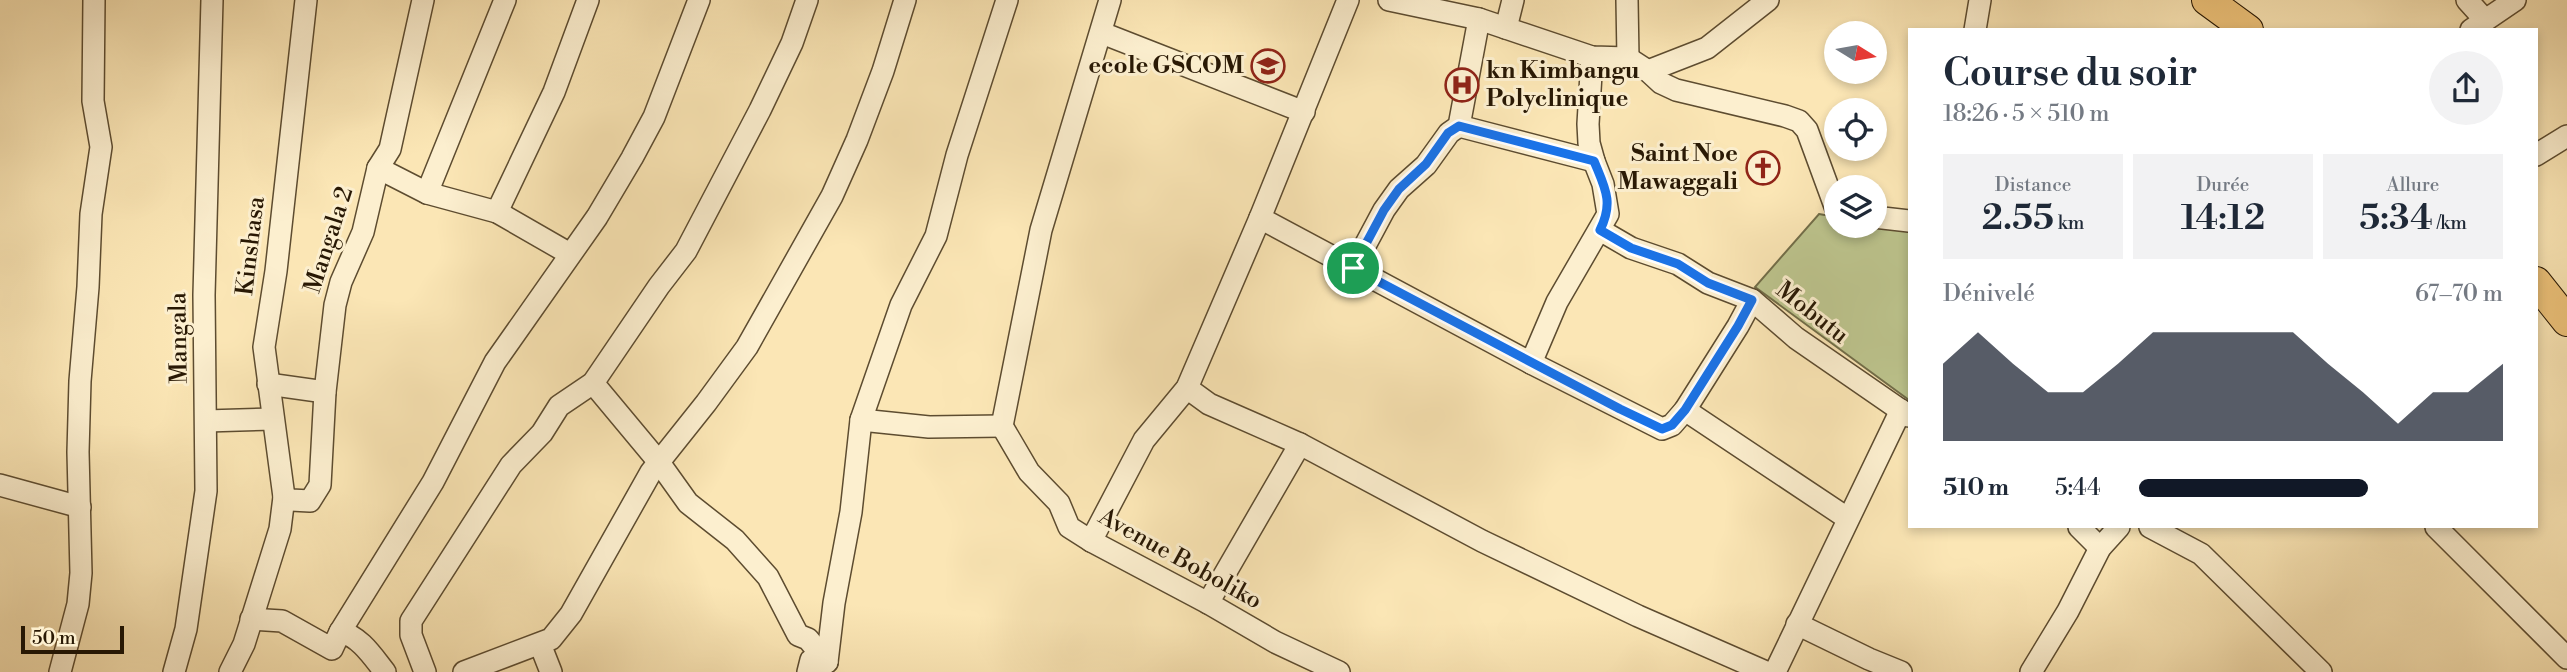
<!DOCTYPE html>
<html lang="fr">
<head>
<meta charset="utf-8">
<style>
  :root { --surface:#fff; --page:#f2f2f3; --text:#1f2937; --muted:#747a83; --accent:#111827 }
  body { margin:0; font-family:"Libre Bodoni",serif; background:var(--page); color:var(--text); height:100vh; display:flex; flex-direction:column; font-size:26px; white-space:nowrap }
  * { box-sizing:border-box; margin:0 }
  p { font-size:23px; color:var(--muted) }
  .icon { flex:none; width:38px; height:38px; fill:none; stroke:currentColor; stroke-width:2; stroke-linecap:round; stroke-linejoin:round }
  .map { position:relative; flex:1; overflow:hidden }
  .details { position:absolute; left:1908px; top:28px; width:630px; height:500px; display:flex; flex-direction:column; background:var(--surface); border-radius:0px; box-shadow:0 4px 10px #0003 }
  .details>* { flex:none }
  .needle { width:46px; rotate:101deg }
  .controls { position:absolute; left:1824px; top:21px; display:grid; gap:14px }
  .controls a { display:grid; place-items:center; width:63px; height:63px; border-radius:50%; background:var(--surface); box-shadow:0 4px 10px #0003; font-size:35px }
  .scale { position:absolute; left:21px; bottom:18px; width:103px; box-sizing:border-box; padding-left:7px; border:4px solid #281804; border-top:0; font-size:19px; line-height:24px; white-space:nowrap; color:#281804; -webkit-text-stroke:5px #fcefcf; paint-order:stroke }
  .pin { position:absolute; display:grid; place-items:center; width:60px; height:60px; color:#fff; margin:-30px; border:4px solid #fff; border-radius:50%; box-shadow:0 2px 7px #0007 }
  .round { display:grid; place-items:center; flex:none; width:74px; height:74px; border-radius:37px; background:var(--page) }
  .summary { display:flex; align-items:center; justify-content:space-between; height:119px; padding:0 35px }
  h1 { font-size:38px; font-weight:600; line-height:52px }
  .stats { display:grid; grid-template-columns:repeat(3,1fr); gap:10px; height:119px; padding:7px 35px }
  .stats div { display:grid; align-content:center; border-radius:0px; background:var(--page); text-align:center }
  .stats b { font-size:35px; font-weight:600 }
  .stats small { font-size:19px; font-weight:400 }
  .stats p { font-size:19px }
  .chart { height:196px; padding:14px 35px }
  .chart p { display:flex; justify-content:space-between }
  .chart svg { width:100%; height:126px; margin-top:7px; fill:var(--accent); opacity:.7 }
  ul { padding:0 35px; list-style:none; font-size:23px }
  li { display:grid; grid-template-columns:112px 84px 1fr; align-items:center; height:52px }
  li i { height:18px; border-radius:9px; background:var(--accent) }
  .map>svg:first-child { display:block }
  .green { fill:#bdc58e; stroke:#726e49; stroke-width:2 }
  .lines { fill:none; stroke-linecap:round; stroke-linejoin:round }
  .minor-casing { stroke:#5d4c30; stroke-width:24 }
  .highway-casing { stroke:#281804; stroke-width:32 }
  .minor { stroke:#fcefcf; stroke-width:21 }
  .highway { stroke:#eec37a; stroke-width:30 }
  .route-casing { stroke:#fff; stroke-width:14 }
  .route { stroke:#1a73e8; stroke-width:9 }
  .labels { text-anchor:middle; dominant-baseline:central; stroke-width:6; stroke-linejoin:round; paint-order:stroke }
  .poi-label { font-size:24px; font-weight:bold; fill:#281804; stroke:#fcefcf; text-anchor:end }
  .street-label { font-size:24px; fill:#281804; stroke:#fcefcf }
</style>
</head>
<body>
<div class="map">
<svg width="2567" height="672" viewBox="0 0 2567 672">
  <rect width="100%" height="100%" fill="#fbe6b5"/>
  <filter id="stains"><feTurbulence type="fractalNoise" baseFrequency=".00286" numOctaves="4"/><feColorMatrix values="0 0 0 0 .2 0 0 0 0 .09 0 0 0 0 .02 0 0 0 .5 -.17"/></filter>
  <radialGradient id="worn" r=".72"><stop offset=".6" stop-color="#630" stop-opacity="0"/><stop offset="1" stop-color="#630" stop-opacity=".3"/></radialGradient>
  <path class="green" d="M1819,214L1836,217V226L1874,225L1909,231V400L1755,287Z"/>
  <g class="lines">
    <defs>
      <g id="minor">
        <path d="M1389,0L1479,19L1592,57L1628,58L1648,71L1707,48L1768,0"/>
        <path d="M1627,0L1628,58"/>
        <path d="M2467,0L2485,20"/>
        <path d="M1506,28L1513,0"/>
        <path d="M1975,30L1980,0"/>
        <path d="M2471,30L2515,0"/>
        <path d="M1102,33L1304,112"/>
        <path d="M1648,71L1661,83L1676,90L1785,116L1799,121L1807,130L1836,209"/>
        <path d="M1459,126L1594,161"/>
        <path d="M2536,155L2567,136"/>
        <path d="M378,168L427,193L497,212L570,254"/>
        <path d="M427,193L505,0"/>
        <path d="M497,212L554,92L588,0"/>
        <path d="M1874,217L1909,221"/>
        <path d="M1260,218L1531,363L1662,429L1672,425L1685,410L1738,326L1752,300"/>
        <path d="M1600,230L1631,248L1678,264L1708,283L1752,300L1796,338L1909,416"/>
        <path d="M1353,268L1384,210L1399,189L1426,165L1449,133L1459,126L1479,19"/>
        <path d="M1531,363L1557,302L1608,214L1603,184L1594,161L1589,143L1588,124L1592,57"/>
        <path d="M593,383L658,461L688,503L735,540L768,577L798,635L808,639L827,662"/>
        <path d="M268,384L325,392"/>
        <path d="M1187,388L1209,404L1300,444L1482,541L1638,616L1766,672"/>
        <path d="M1685,410L1847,518"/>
        <path d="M861,420L929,427L1002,426"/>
        <path d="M206,421L273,419"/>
        <path d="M1002,426L1041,230L1110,0"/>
        <path d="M1002,426L1029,472L1059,503L1069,527L1091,541L1208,603L1275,642L1339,672"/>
        <path d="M0,485L80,507"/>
        <path d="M284,497L291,500L310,501L320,485L325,392L335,305L341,282L363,232L378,168L390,149L423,0"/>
        <path d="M2079,527L2100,548"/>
        <path d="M2150,527L2201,554L2321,672"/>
        <path d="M2436,527L2567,658"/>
        <path d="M1091,541L1144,440L1187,388L1260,218L1348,0"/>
        <path d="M1208,603L1300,444"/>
        <path d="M251,619L282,621L332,649L340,632C360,636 373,657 385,672"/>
        <path d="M1797,624L1869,659L1901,672"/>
        <path d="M340,632L433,482L495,362L597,217L632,158L654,117L699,0"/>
        <path d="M540,644L551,672"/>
        <path d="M827,662L834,603L851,512L861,420L901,305L936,236L957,155L1007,0"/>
        <path d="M60,672L78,604L81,573L78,452L80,381L88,287L91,214L101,147L93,101L94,0"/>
        <path d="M174,672L186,629L206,491L204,295L212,0"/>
        <path d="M230,672L244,644L280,529L284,497L264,347L276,271L306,0"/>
        <path d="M425,672L411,635V621L511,465L542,433L559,406L593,383L659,286L686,251L760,110L792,43L807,0"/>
        <path d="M464,672L551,639L571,614L651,472L706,403L747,347L832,196L857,140L883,71L905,0"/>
        <path d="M808,672L811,660L821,664L820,672"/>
        <path d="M1775,672L1901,410"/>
        <path d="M2031,672L2068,611L2100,548L2119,527"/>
      </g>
      <g id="highway">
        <path d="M2207,0L2248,30"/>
        <path d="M2536,282L2567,321"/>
      </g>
    </defs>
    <use href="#minor" class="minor-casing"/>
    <use href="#highway" class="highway-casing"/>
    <use href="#minor" class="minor"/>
    <use href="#highway" class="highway"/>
  </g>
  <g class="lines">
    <defs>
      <path id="route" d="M1459,126L1594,161C1605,188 1614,202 1600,230L1631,248L1678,264L1708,283L1752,300L1738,326L1685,410L1672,425L1662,429L1620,409L1353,268L1384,210L1399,189L1426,164L1448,133Z"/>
    </defs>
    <use href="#route" class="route-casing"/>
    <use href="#route" class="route"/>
  </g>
  <defs>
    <symbol id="school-ring" viewBox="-11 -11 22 22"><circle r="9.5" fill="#fcefcf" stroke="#8f2418" stroke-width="1.5"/><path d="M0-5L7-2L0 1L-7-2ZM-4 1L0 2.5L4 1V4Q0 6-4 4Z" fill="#8f2418"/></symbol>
    <symbol id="hospital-ring" viewBox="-11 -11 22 22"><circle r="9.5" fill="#fcefcf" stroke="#8f2418" stroke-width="1.5"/><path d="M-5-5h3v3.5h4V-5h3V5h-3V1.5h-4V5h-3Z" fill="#8f2418"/></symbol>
    <symbol id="church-ring" viewBox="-11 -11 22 22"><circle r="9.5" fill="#fcefcf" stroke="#8f2418" stroke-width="1.5"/><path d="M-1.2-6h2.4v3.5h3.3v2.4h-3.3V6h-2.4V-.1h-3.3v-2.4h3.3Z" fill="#8f2418"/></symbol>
  </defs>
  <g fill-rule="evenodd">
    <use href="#school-ring" x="1249" y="47" width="38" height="38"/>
    <use href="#hospital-ring" x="1443" y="66" width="38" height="38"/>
    <use href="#church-ring" x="1744" y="149" width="38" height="38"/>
  </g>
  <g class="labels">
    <g class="poi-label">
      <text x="1244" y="66">ecole GSCOM</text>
      <text x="1486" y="71" text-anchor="start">kn Kimbangu<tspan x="1486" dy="28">Polyclinique</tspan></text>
      <text x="1738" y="154">Saint Noe<tspan x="1738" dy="28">Mawaggali</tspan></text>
    </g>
    <g class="street-label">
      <text transform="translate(329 240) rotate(-72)">Mangala 2</text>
      <text transform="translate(251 246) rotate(-83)">Kinshasa</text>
      <text transform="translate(1812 313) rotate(38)">Mobutu</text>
      <text transform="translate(179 338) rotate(-91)">Mangala</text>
      <text transform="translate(1180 559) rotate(29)">Avenue Boboliko</text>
    </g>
  </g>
  <rect width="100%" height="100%" filter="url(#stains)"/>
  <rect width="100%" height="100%" fill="url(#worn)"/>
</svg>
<div class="controls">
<a><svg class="needle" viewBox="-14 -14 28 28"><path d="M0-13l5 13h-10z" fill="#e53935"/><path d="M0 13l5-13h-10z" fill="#747a83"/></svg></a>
<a><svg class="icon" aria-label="locate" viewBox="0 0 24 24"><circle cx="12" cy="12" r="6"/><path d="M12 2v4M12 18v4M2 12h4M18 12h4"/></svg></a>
<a><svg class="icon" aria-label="layers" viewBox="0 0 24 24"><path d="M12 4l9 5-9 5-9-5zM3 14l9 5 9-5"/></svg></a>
</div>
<div class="scale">50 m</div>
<div class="pin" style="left:1353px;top:268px;background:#1e9e55"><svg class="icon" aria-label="arrive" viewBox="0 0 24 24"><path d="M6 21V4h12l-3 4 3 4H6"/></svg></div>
<section class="details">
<div class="summary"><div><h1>Course du soir</h1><p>18:26 · 5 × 510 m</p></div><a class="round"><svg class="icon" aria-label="share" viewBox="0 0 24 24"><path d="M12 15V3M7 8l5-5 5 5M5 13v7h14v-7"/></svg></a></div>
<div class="stats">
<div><p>Distance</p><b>2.55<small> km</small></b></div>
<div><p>Durée</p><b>14:12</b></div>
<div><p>Allure</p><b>5:34<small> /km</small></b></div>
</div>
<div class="chart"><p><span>Dénivelé</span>67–70 m</p>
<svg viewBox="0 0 160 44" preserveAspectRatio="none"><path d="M0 44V17L10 6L20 17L30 27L40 27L50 17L60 6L70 6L80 6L90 6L100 6L110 17L120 27L130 38L140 27L150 27L160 17V44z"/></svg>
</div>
<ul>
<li><b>510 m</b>5:44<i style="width:63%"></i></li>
</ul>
</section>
</div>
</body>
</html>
